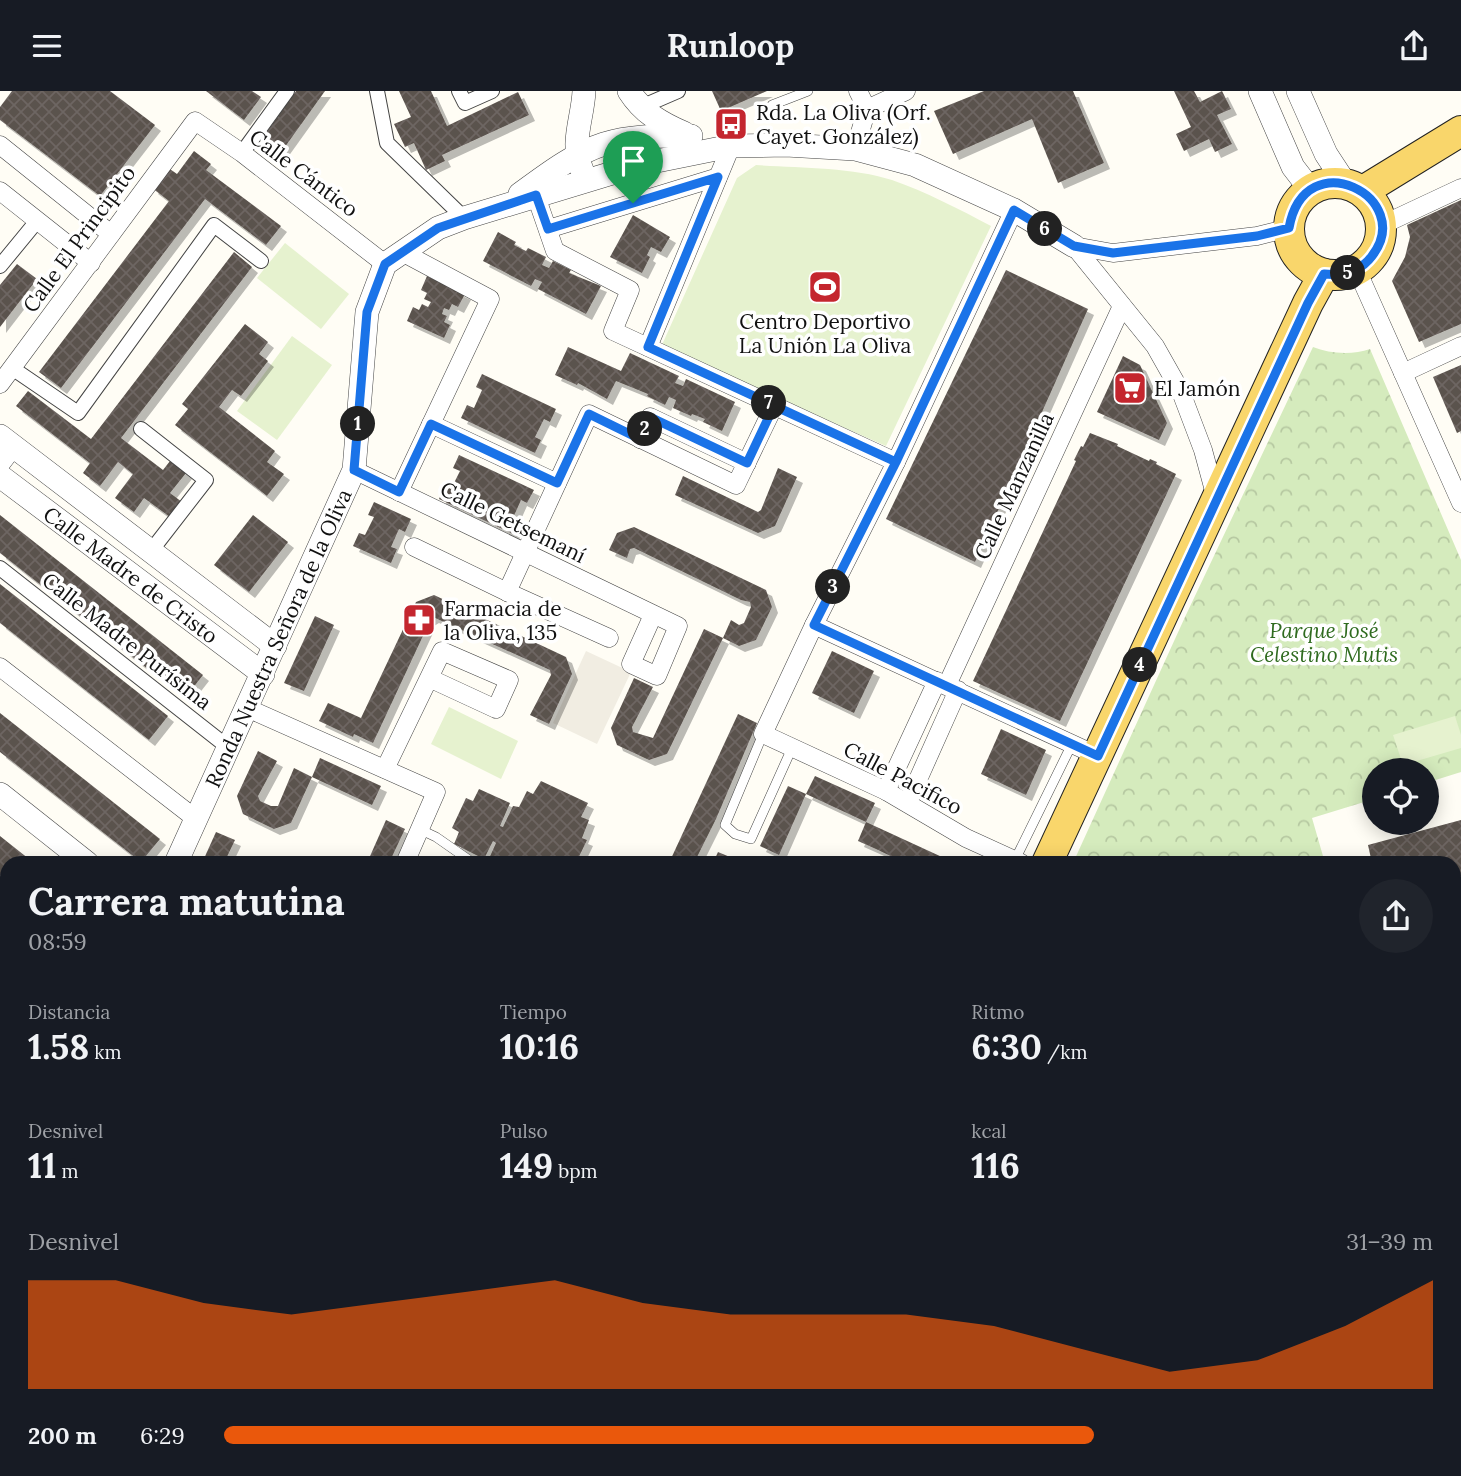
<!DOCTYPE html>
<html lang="es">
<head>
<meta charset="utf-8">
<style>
  :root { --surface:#171b24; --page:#20242c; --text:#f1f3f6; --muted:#9ea1a6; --accent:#ea580c }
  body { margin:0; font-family:Lora,serif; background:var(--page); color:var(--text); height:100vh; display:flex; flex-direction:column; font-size:26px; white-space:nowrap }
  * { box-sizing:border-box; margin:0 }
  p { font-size:23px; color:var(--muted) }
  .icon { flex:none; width:38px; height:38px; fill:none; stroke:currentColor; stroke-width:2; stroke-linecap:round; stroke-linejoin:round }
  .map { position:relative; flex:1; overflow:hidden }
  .panel { position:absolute; left:0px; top:765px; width:1461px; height:621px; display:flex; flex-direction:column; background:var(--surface); border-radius:21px 21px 0 0; box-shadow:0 4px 18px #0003 }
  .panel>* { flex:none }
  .controls { position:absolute; left:1362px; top:667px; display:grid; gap:14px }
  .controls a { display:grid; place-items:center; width:77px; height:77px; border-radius:50%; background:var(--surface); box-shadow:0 4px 18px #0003; font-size:35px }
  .pin { position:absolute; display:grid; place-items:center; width:60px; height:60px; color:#fff; margin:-72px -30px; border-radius:50% 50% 50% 0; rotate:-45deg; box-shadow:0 0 7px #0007 }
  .pin .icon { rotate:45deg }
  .km { position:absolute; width:35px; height:35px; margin:-18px; border-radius:50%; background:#222; color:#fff; font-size:19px; line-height:35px; text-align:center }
  .round { display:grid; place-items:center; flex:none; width:74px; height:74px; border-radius:37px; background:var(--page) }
  .overview { display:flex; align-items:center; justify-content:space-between; height:119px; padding:0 28px }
  h1 { font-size:38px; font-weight:800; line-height:52px }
  .metrics { display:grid; grid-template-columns:repeat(3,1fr); gap:10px; height:119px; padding:7px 28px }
  .metrics div { display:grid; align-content:center }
  .metrics b { font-size:35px; font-weight:800 }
  .metrics small { font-size:19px; font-weight:400 }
  .metrics p { font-size:19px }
  .chart { height:196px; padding:14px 28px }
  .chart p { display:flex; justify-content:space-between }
  .chart svg { width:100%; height:126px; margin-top:7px; fill:var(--accent); opacity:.7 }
  ul { padding:0 28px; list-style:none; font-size:23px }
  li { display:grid; grid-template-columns:112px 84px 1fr; align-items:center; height:52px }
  li i { height:18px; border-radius:9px; background:var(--accent) }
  header { display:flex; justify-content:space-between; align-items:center; height:91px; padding:0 28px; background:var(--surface); font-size:32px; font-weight:800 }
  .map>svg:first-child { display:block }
  .park { fill:url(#park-crowns) }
  .pitch { fill:#e6f2cf }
  .plaza { fill:#f1ede2 }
  .building { fill:url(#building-cross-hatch); filter:url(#shadow) }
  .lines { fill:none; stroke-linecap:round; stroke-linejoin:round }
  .service-casing { stroke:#444; stroke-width:10 }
  .pedestrian-casing { stroke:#444; stroke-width:16 }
  .minor-casing { stroke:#444; stroke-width:19 }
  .tertiary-casing { stroke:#444; stroke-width:24 }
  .secondary-casing { stroke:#333; stroke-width:28 }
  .primary-casing { stroke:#222; stroke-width:32 }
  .service { stroke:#fff; stroke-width:9 }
  .pedestrian { stroke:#fff; stroke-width:14 }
  .minor { stroke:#fff; stroke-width:18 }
  .tertiary { stroke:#fff; stroke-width:23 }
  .secondary { stroke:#fff6b0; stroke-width:26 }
  .primary { stroke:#f9d66b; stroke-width:30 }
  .route-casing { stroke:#fff; stroke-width:14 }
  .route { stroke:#1a73e8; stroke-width:9 }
  .labels { text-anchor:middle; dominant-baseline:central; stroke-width:7; stroke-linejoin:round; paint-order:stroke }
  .poi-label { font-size:21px; fill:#111; stroke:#fff; text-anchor:start }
  .street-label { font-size:21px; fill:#111; stroke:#fff }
  .park-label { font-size:21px; font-style:italic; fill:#2f6b1f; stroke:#fff }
</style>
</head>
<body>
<header><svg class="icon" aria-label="menu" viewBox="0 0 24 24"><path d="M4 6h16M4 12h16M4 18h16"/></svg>Runloop<svg class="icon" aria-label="share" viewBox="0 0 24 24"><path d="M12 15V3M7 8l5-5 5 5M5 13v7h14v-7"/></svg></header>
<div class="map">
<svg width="1461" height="1385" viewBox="0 0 1461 1385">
  <defs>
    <pattern id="park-crowns" width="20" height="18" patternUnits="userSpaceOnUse" patternTransform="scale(1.75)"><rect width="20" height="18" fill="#d5ebbd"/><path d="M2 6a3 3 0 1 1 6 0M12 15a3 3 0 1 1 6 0" fill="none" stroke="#b6c8a1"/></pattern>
    <pattern id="building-cross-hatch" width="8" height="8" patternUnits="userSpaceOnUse" patternTransform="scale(1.75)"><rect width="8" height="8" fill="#5a524d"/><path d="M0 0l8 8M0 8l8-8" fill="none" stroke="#6d6662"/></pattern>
    <filter id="shadow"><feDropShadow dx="6" dy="6" stdDeviation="0" flood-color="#0004"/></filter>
  </defs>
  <rect width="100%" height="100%" fill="#fffdf5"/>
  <g class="park">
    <path d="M1313,256C1330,263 1353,264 1370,258L1461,469V681L1426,692V679H1374V708L1312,727L1325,772H1073L1185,526Z"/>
    <path d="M785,1379H889L886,1385H782Z"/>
  </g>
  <g class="pitch">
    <path d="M756,74C799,77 852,76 892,89C926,101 959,118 991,135L886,355L661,256L737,87Z"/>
    <path d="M285,152L349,203L321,238L257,187Z"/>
    <path d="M292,245L332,274L277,349L237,320Z"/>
    <path d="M449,616L518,650L501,688L431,653Z"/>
    <path d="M1455,625L1461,644V657L1403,674L1393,644Z"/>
  </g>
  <path class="plaza" d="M586,560L631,581L597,653L553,632Z"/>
  <g class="building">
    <path d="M12,0H110L155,34L100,105L0,29V16Z"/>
    <path d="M206,0H252L261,6L244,29Z"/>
    <path d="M296,0H325L282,60L263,46Z"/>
    <path d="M399,0H431L447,35L518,1L529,24L442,64L445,70L426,79L414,52L405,56L394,33L411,26Z"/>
    <path d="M712,0H767L721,20Z"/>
    <path d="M984,0H1073L1104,72L1058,92L1032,28L953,63L934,20Z"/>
    <path d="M1174,0H1194L1200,11L1222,0L1231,18L1217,24L1232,53L1215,61L1209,48L1184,60L1176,43L1191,36Z"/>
    <path d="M194,60L211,73L206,79L281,135L266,154L205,108L61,297L39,281L169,110L152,97L167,76L177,83Z"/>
    <path d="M1461,109V233L1419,251L1392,190L1405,166L1410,146L1407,134Z"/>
    <path d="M633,124L670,146L661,161L651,156L647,164L650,166L642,182L610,166Z"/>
    <path d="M498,141L516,151L514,154L526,160L528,157L546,166L542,174L549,177L553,170L571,179L569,182L601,195L586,223L538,198L542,191L535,188L531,195L483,170Z"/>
    <path d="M234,161L252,176L121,347L163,379L170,370L186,382L170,402L182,411L170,426L144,407L134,421L115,407L133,383L118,371L100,395L83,382L90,372L16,315L28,300L91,348Z"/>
    <path d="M17,173L37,188L0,236V194Z"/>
    <path d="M1006,179L1088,218L975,471L886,428Z"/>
    <path d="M427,185L465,203L458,216L452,213L449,219L444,217L442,223L447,225L444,231L450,234L444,247L407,230L413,216L419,219L422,213L428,216L431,211L424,208L427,202L421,199Z"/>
    <path d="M245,233L268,251L259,263L268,270L241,305L232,299L219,316L275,360L267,371L284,383L267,405L175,334L188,318L182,313Z"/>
    <path d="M568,256L621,280L630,262L679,285L675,292L683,295L686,288L735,311L722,340L703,331L705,328L692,323L691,325L673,317L676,309L669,306L665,314L647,305L648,303L616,290L607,308L578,292L577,294L555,284Z"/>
    <path d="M1123,265L1140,274L1167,332L1159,349L1097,321Z"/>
    <path d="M1461,274V340L1457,342L1433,286Z"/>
    <path d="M482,283L556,318L550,331L544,328L535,346L541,349L535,362L461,327L467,314L474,317L482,299L476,296Z"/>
    <path d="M1090,342L1118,353L1117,355L1149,370L1150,368L1157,371L1156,373L1176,383L1060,630L973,590L1076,370L1074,369L1081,355L1083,356Z"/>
    <path d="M459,364L534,399L527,412L521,409L513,427L519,430L513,443L439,408L445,395L451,398L460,380L453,377Z"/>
    <path d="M778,377L797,386L775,435L758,442L675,404L683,385L758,421L761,419Z"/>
    <path d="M374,411L411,428L405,441L399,438L391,456L397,458L391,472L353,455L359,442L365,444L374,426L368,424Z"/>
    <path d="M0,424L203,584L185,607L0,462Z"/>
    <path d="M253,424L288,451L249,501L214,474Z"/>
    <path d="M634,436L766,499L772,516L756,549L739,555L723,547L731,529L739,534L744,532L751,516L750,511L741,509L634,457L630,458L627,467L609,459L617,442Z"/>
    <path d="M0,493L168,625L149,649L0,532Z"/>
    <path d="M434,504L566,566L572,583L549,633L530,624L551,584L550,579L433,526L428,529L429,532L373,652L354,643L353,646L319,630L328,612L361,627L416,511Z"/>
    <path d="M315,525L334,534L304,600L284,592Z"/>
    <path d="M704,538L723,547L667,663L649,669L617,654L611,637L634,587L653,596L632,636L633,641L653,647Z"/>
    <path d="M832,560L874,580L854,622L812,602Z"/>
    <path d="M0,622L160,748L141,771L0,661Z"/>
    <path d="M738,623L757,632L716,728L694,772H669Z"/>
    <path d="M1001,638L1046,659L1026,704L981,683Z"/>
    <path d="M258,660L277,670L258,705L260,710L271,715H278L294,677L312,686L291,732L274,738L243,723L237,705Z"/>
    <path d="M320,667L381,695L372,714L312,686Z"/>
    <path d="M815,685L875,712L866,731L806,703L779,764L760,755L788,695L806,703Z"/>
    <path d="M541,690L588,712L581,726L589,729L582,747L587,749L576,772H536L537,770L530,767L527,772H487L496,752L493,750L484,768L454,753L459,741L452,737L466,707L473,710L479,698L510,712L500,735L503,736L513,715L519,716L527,700L533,703Z"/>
    <path d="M386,729L405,738L389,772H367Z"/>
    <path d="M1461,729V785L1456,786L1461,806V879L1454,880V772H1372L1368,754Z"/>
    <path d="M866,731L879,737L955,772H905L876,758L858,750Z"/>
    <path d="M216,741L235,749L224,772H202Z"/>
    <path d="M0,745L34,772H7V789L0,784Z"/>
    <path d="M718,761L737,769L735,772H713Z"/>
    <path d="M0,823L7,829V869L0,863Z"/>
    <path d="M0,915L7,921V957L0,951Z"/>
    <path d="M1461,994V1013L1454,1015V996Z"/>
    <path d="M1461,1122V1141L1454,1143V1124Z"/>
    <path d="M1455,1314L1461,1335V1348L1454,1349Z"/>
    <path d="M140,1379H163L176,1385H138Z"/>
    <path d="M575,1379H608L606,1384L604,1383L603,1385H572Z"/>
    <path d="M937,1379H986L983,1385H935Z"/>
    <path d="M1117,1379H1139V1382L1147,1384L1151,1379H1172L1170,1385H1115Z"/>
    <path d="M1307,1379H1340L1341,1383L1333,1385H1309Z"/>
  </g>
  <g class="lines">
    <defs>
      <g id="service">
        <path d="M772,14L808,0"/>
        <path d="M763,643L725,734L735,743L751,748L792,657"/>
        <path d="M419,738L436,746L469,769"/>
        <path d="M1015,769L1072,653"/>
      </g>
      <g id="pedestrian">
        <path d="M377,0L387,52L464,127"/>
        <path d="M459,0L465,12L492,0"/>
        <path d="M641,16L678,0"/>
        <path d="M242,62L287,0"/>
        <path d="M0,175L37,130"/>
        <path d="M12,277L78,322L214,134L261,170"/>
        <path d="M141,338L206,389L151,460"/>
        <path d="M0,477L229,657"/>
        <path d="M0,804L7,809"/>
        <path d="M0,889L7,894"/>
        <path d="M0,961L7,967"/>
        <path d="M324,1385L328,1379"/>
      </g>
      <g id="minor">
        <path d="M858,0L867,18"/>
        <path d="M0,54L111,143"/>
        <path d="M855,58L867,18L906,0"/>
        <path d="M0,100L91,172"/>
        <path d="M536,105L555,160L630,199L613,240L896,371"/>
        <path d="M1014,119L896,371L814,534L763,643L886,700L966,747L1021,772"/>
        <path d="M1382,134L1461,97"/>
        <path d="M548,138L718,86"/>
        <path d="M1074,155L1155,255L1181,301L1203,359L1216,407"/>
        <path d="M1074,155L1113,162L1257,145L1289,137"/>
        <path d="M1357,179L1461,412"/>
        <path d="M648,256L731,55"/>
        <path d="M1403,282L1461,255"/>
        <path d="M0,293L195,30L242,62L385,173"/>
        <path d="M431,333L557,392"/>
        <path d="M640,348L650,326L747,372"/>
        <path d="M0,374L14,356"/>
        <path d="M354,379L678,535L657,585L631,573L653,524"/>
        <path d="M399,401L490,208L402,161"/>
        <path d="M414,456L507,501L609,547"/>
        <path d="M507,501L589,323L736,394L774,315"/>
        <path d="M814,534L1098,665"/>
        <path d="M0,576L196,728"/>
        <path d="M947,594L1122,215"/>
        <path d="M247,617L436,701L405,772"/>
        <path d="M385,678L442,560L509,589L496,618L429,587"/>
        <path d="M886,700L937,590"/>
        <path d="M908,711L958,599"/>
        <path d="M1454,1156L1461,1154"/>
        <path d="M0,1180L7,1179"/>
        <path d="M1454,1233L1461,1255"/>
        <path d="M1454,1276L1461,1273"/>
        <path d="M0,1355L7,1361"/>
        <path d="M31,1379L39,1385"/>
        <path d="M66,1379L67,1385"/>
        <path d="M675,1379L687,1385"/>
        <path d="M1207,1379L1209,1385"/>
        <path d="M615,1385L618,1379"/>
        <path d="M728,1385L730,1379"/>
        <path d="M1097,1385L1099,1379"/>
        <path d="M1184,1385L1188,1379"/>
      </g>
      <g id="tertiary">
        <path d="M629,0C643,22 661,32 684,42"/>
        <path d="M1260,0L1293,76L1310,98"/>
        <path d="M1298,0L1326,63L1345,92"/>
        <path d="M582,79C570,52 583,27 584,0"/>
        <path d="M520,103C546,84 573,63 604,53C631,44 662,45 691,45"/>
        <path d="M0,345L275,555"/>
        <path id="s1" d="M0,385L263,583"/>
        <path d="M0,703L87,772"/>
        <path id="s2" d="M176,772L354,379L367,221L385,173L438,137L464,127L642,73L731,55L786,54L855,58L915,74L1014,119L1074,155"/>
        <path d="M0,1150L7,1135"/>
      </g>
      <g id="secondary">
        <path d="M1454,948L1461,946"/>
        <path d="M1454,968L1461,966"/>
      </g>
      <g id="primary">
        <circle cx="1335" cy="138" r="46"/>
        <path d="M1363,100L1461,40"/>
        <path d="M1047,772L1308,212L1324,183"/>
        <path d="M763,1385L766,1379"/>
        <path d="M907,1385L910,1379"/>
      </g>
    </defs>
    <use href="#service" class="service-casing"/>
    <use href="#pedestrian" class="pedestrian-casing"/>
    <use href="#minor" class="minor-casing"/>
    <use href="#tertiary" class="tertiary-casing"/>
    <use href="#secondary" class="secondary-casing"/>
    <use href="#primary" class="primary-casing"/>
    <use href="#service" class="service"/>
    <use href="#pedestrian" class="pedestrian"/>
    <use href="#minor" class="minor"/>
    <use href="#tertiary" class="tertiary"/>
    <use href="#secondary" class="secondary"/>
    <use href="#primary" class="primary"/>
  </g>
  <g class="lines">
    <defs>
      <path id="route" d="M633,112L548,138L536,104L438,137L385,173L367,221L354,379L399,401L431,333L557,392L589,323L640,348L650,326L747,372L774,315L896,371L814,534L1098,665L1308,212L1324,183C1343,185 1360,181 1372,165C1417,107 1305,49 1289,137L1257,145L1113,162L1074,155L1014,119L896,371L648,256L718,86L633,112"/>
    </defs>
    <use href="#route" class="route-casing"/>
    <use href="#route" class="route"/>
  </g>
  <defs>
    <symbol id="bus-square" viewBox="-11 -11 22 22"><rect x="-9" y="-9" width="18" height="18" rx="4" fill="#c4262e" stroke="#fff"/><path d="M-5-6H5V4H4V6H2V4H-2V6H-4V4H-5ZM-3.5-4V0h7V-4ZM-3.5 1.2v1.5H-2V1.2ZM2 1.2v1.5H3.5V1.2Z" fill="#fff"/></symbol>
    <symbol id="stadium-square" viewBox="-11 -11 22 22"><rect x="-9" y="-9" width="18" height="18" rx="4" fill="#c4262e" stroke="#fff"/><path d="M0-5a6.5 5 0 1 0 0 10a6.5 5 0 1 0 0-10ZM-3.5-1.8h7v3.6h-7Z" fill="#fff"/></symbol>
    <symbol id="supermarket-square" viewBox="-11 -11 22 22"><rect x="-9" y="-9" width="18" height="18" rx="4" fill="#c4262e" stroke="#fff"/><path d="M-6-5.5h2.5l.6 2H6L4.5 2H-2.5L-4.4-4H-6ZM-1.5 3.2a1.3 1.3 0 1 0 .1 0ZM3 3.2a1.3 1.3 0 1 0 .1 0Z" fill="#fff"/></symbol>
    <symbol id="pharmacy-square" viewBox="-11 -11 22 22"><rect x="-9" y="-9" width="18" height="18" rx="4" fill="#c4262e" stroke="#fff"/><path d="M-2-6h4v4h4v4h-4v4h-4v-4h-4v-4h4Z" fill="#fff"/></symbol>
  </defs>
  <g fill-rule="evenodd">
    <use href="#bus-square" x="712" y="14" width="38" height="38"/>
    <use href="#stadium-square" x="806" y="177" width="38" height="38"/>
    <use href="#supermarket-square" x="1111" y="278" width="38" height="38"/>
    <use href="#pharmacy-square" x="400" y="510" width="38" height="38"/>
  </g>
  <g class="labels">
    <g class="poi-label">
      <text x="756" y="21">Rda. La Oliva (Orf.<tspan x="756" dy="24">Cayet. González)</tspan></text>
      <text x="825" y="230" text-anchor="middle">Centro Deportivo<tspan x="825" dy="24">La Unión La Oliva</tspan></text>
      <text x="1154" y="297">El Jamón</text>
      <text x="444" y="517">Farmacia de<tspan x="444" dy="24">la Oliva, 135</tspan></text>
    </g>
    <g class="street-label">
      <text transform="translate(304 82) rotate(37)">Calle Cántico</text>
      <text transform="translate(79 148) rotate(-54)">Calle El Principito</text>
      <text transform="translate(1014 395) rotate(-65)">Calle Manzanilla</text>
      <text transform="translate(513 431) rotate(26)">Calle Getsemaní</text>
      <text stroke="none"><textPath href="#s1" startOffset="164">Calle Madre de Cristo</textPath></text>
      <text stroke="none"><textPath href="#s2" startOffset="247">Ronda Nuestra Señora de la Oliva</textPath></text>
      <text transform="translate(127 550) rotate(38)">Calle Madre Purísima</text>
      <text transform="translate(903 687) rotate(28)">Calle Pacifico</text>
    </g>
    <g class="park-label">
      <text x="1324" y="539">Parque José<tspan x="1324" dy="24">Celestino Mutis</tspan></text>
    </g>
  </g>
</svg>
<div class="controls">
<a><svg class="icon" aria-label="locate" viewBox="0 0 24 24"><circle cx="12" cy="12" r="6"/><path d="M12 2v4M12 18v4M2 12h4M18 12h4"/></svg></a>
</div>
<div class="pin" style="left:633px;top:112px;background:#1e9e55"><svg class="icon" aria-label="arrive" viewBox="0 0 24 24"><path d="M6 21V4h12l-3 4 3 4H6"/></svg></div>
<b class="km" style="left:358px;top:333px">1</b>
<b class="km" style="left:645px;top:338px">2</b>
<b class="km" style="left:833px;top:496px">3</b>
<b class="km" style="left:1140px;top:574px">4</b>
<b class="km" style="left:1348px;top:182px">5</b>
<b class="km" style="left:1045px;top:138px">6</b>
<b class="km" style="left:769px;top:312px">7</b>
<section class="panel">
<div class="overview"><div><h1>Carrera matutina</h1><p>08:59</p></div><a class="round"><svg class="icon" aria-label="share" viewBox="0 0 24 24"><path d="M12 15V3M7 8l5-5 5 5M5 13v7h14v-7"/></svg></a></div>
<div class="metrics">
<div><p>Distancia</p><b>1.58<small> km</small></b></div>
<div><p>Tiempo</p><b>10:16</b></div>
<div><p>Ritmo</p><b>6:30<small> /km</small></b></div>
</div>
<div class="metrics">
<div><p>Desnivel</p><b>11<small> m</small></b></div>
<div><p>Pulso</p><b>149<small> bpm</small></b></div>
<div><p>kcal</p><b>116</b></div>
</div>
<div class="chart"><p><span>Desnivel</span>31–39 m</p>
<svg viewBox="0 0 160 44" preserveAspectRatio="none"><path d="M0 44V6L10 6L20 14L30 18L40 14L50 10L60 6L70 14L80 18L90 18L100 18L110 22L120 30L130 38L140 34L150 22L160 6V44z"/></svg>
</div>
<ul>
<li><b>200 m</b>6:29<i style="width:72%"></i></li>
</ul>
</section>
</div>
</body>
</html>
